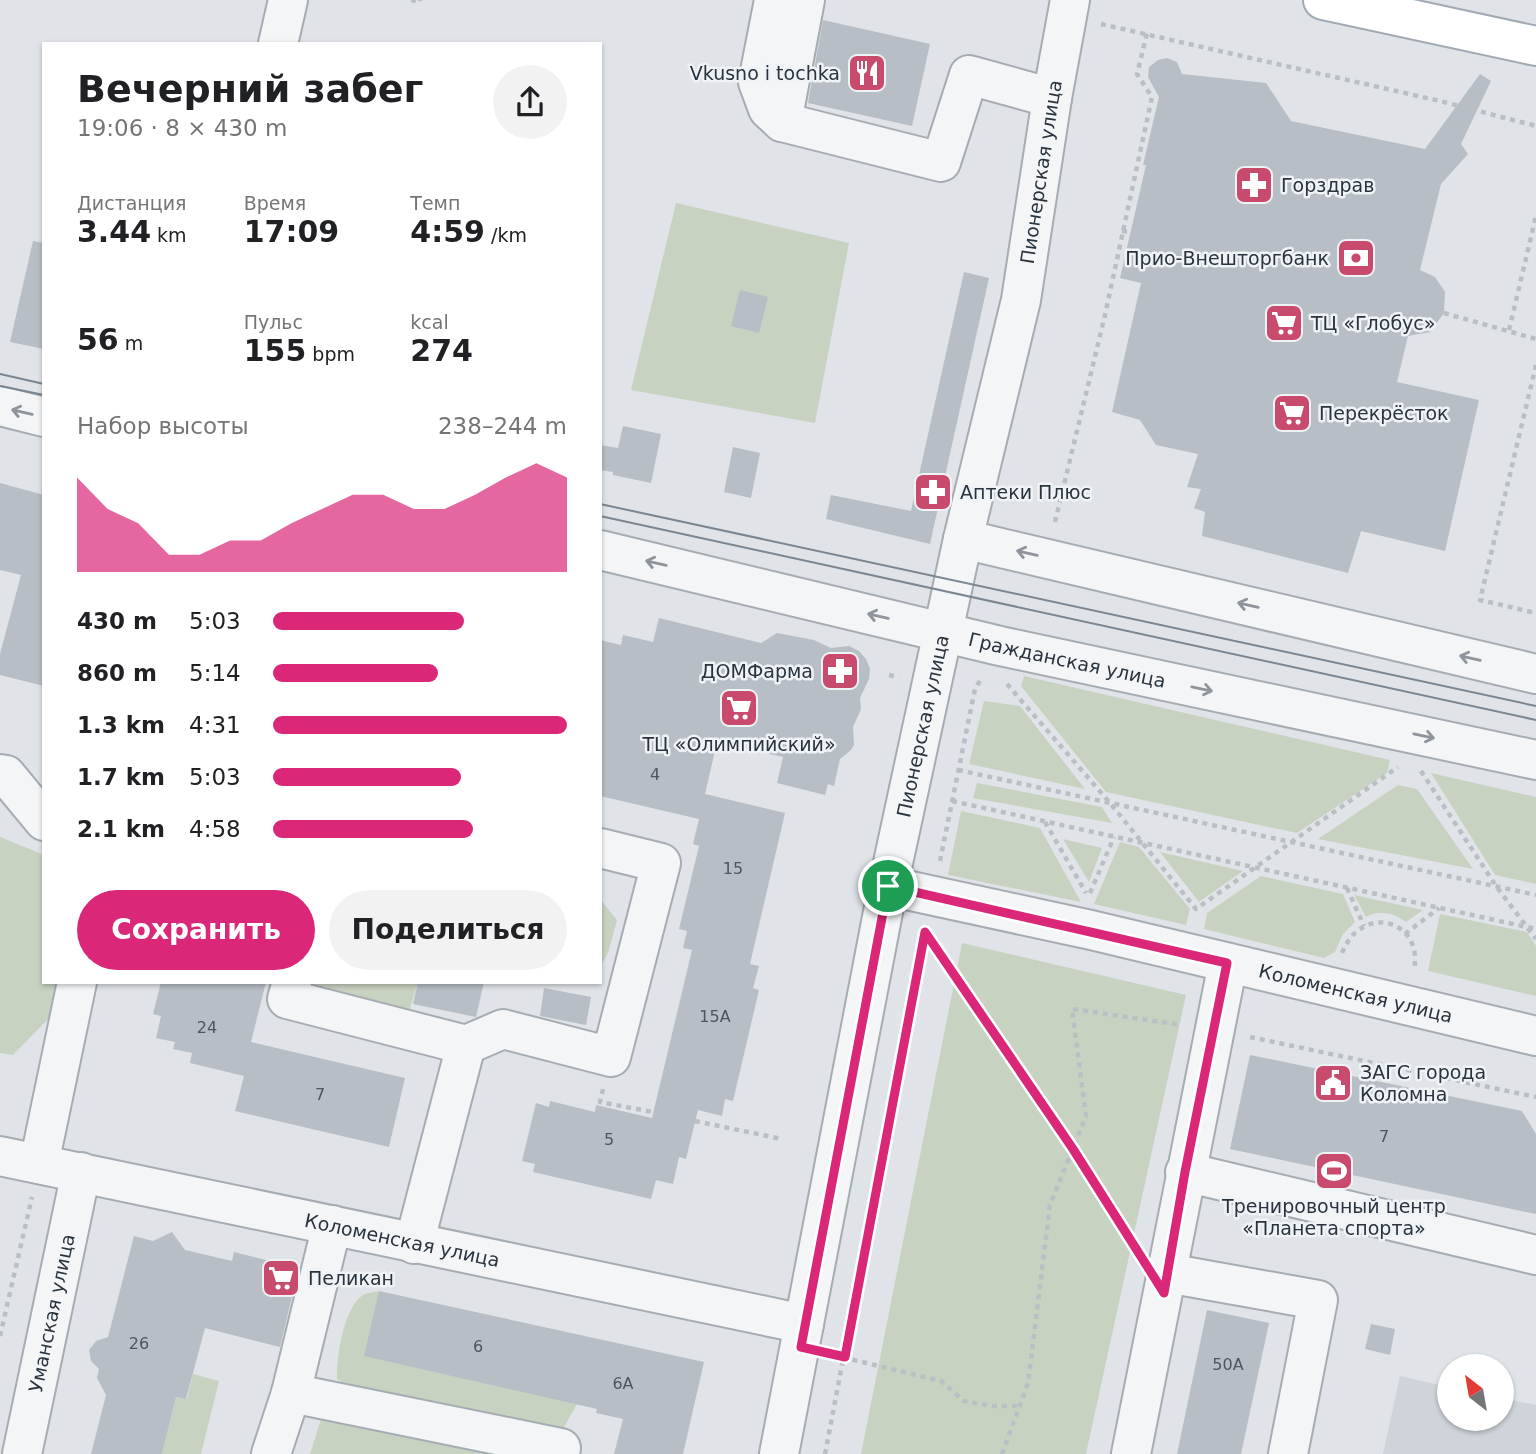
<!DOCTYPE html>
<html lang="ru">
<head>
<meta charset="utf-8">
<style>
  :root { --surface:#fff; --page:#f2f2f2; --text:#202124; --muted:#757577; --accent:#db2777 }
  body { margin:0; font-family:"DejaVu Sans",sans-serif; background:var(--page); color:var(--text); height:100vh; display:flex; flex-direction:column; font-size:26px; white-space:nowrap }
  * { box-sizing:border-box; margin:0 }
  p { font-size:23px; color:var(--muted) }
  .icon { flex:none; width:38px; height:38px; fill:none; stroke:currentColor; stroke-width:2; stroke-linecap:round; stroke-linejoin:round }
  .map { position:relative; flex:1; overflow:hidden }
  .drawer { position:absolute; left:42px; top:42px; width:560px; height:942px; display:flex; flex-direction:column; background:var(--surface); border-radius:0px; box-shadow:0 2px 5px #0004 }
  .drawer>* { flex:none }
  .needle { width:46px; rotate:329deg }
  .fabs { position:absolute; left:1437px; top:1354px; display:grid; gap:14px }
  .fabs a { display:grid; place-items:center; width:77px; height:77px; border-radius:50%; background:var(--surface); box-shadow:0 2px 5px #0004; font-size:35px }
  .pin { position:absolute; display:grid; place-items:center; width:60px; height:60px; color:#fff; margin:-30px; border:4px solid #fff; border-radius:50%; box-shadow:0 2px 7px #0007 }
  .round { display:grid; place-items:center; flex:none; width:74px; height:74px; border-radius:37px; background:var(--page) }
  .overview { display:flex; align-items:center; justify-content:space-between; height:119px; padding:0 35px }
  h1 { font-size:38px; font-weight:700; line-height:52px }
  .metrics { display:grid; grid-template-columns:repeat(3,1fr); gap:10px; height:119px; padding:7px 35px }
  .metrics div { display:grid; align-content:center }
  .metrics b { font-size:30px; font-weight:700 }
  .metrics small { font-size:19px; font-weight:400 }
  .metrics p { font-size:19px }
  .chart { height:196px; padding:14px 35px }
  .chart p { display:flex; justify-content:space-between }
  .chart svg { width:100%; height:126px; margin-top:7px; fill:var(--accent); opacity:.7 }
  .button { display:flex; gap:14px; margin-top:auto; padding:14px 35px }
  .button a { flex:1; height:80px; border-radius:42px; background:var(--accent); color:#fff; font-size:28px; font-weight:700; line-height:80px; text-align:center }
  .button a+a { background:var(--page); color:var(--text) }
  ul { padding:0 35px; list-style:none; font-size:23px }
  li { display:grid; grid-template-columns:112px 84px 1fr; align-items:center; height:52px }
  li i { height:18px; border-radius:9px; background:var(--accent) }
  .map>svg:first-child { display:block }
  .built { fill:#ced4da }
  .green { fill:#c8d2c1 }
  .building { fill:#b7bec5 }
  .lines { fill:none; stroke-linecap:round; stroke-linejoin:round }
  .minor-casing { stroke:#a5acb2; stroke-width:42 }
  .major-casing { stroke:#a0aab4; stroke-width:42 }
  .path { stroke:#babfc3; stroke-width:4.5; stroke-dasharray:5 5; stroke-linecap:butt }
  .minor { stroke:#f3f5f7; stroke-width:38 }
  .major { stroke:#fff; stroke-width:38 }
  .tram { stroke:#7a8691; stroke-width:2 }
  .oneway { stroke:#8e949b }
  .route-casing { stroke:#fff; stroke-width:14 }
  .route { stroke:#db2777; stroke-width:9 }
  .labels { text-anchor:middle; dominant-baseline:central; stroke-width:5; stroke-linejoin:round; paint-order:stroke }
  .number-label { font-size:16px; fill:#4c5660 }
  .poi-label { font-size:19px; fill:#29343f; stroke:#eff3f6; text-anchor:start }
  .street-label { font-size:19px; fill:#29343f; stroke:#eff3f6 }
</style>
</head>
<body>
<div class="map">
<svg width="1536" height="1454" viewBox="0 0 1536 1454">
  <rect width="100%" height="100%" fill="#e0e4e8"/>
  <path class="built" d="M1400,1376L1449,1387V1419H1502V1398L1536,1405V1454H1383Z"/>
  <g class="green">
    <path d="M676,203L849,243L815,423L631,390Z"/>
    <path d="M1024,676L1390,760L1387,773L1297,833L1106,792L1021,686Z"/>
    <path d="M984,701L1020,706L1085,789L969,764Z"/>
    <path d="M1431,773L1536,797V884L1495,875Z"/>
    <path d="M977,783L1102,807L1112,823L973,798Z"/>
    <path d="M1398,785L1417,789L1473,869L1318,839Z"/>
    <path d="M961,811L1040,828L1081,902L948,875Z"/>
    <path d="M0,837L44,855V982H63L60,1007L13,1055L0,1053Z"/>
    <path d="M1063,839L1102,848L1089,882Z"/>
    <path d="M1120,842L1139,847L1190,909L1186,925L1094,904Z"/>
    <path d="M1160,852L1243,871L1199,902Z"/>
    <path d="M1261,876L1343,894L1355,922L1343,934L1335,952L1324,958L1204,929L1207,913Z"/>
    <path d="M1354,895L1423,910L1406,922C1394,913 1380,909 1366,917Z"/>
    <path d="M600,899L617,920L608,953L600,967Z"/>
    <path d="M1440,914L1527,932L1536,946V996L1428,971Z"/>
    <path d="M962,943L1186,995L1086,1454H861Z"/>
    <path d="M313,982H418L407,1018L317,990Z"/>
    <path d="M379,1291L577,1404L563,1429L357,1392L337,1379C336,1358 344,1307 363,1295C367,1293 375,1292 379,1291Z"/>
    <path d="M193,1374L219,1381L201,1454H162L176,1397L187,1399Z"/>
    <path d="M324,1410L540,1454H310Z"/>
  </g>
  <g class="building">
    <path d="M823,20L930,44L912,126L808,103Z"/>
    <path d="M1167,58L1177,62L1182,74L1266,83L1291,121L1425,149L1480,74L1491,81L1461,144L1468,154L1441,184L1420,270L1435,277L1445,292L1444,313L1430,332L1408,336L1397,382L1479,400L1445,551L1361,531L1348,573L1202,536L1205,512L1194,508L1201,489L1187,487L1198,454L1156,445L1140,420L1112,412L1141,283L1120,278L1146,165H1143L1159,97L1148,77L1149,67L1158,60Z"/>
    <path d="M33,241L44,243V349L10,342Z"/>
    <path d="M964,272L989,278L930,544L826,519L831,495L911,511Z"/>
    <path d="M740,290L768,297L759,333L731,326Z"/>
    <path d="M623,426L661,434L651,483L613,475V472L600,470V445L618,448Z"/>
    <path d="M733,447L760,453L751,498L724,492Z"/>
    <path d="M0,483L44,495V686L0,675V654L21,575L0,570Z"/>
    <path d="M659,618L761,643L777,633L814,640L831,648L849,646L859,651L866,659L870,669L869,679L860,698L861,709L853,727L854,745L851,750L840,759L834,786L828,784L825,795L777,783L783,757L717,742L705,794L785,813L750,964L759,966L753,988L759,990L733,1101L725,1099L722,1116L698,1110L686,1159L679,1157L673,1184L656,1180L651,1199L533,1172L535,1164L522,1161L536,1103L549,1107L550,1101L595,1112L596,1105L652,1118L692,950L683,948L687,931L679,929L699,846L693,844L699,819L600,796V640L621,645L623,635L653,642Z"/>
    <path d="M161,982H266L251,1042L405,1078L389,1147L235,1111L244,1076L190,1063L192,1053L173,1049L175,1042L156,1038L161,1016L153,1014Z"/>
    <path d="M418,982H484L476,1017L413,1004Z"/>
    <path d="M544,988L591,997L586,1025L540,1016Z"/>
    <path d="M1250,1055L1522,1111L1536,1134V1214L1230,1149Z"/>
    <path d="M172,1232L185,1250L232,1261L234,1252L286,1265L296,1280L280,1347L205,1328L186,1399L176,1397L162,1454H91L106,1395L97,1378L99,1369L91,1361L89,1350L96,1341L108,1337L134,1236L153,1241Z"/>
    <path d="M379,1291L704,1362L683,1454H614L623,1419L596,1413L597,1409L364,1356Z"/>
    <path d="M1207,1310L1269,1323L1241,1454H1177Z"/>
    <path d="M1371,1324L1395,1329L1390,1355L1365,1349Z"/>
  </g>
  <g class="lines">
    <defs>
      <g id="minor">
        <path d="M774,0L758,82L768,109L782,122L941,162L969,75L1052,98"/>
        <path d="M278,44L288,0"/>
        <path d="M782,122L805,0"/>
        <path d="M0,406L44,417"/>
        <path d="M963,539L1536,674"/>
        <path id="s1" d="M600,550L1000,646L1536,760"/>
        <path d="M0,774L6,775L44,821"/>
        <path id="s2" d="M888,886L1091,930L1536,1036"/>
        <path d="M292,982L287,999L466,1045L503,1029L611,1057L661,863L600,848"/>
        <path id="s3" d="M0,1156L804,1324"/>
        <path d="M39,1164L77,982"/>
        <path d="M1185,1172L1536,1255"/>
        <path d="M332,1225L291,1393L561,1448L560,1454"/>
        <path d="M414,1244L466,1045"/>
        <path d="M1167,1273L1318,1300L1288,1454"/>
        <path id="s4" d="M22,1454L81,1172"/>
        <path d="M271,1454L291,1393"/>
        <path id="s5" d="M779,1454L888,886L963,539L1021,300L1052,98L1070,0"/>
        <path d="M1131,1454L1228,963"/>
      </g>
      <path id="major" d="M1323,0L1536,46"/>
    </defs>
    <use href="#minor" class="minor-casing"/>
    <use href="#major" class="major-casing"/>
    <g class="path">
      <path d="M411,0L420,2V0"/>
      <path d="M1101,24L1440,101L1536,126"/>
      <path d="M1122,231L1130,232"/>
      <path d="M1444,313L1536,339"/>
      <path d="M1509,330L1536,216"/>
      <path d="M1536,365L1480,600L1536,613"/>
      <path d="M1055,522L1105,315L1152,97L1137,74L1147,33"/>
      <path d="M889,675L899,677"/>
      <path d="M1007,684L1110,803L1196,909L1398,767"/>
      <path d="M958,770L1536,895"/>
      <path d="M1421,771L1496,886L1536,939"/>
      <path d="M952,801L1536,929"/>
      <path d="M1045,822L1086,893"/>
      <path d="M940,861L975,689L982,677"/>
      <path d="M1347,888L1364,926"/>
      <path d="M1090,893L1114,837"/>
      <path d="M926,932L1073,1149L1136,1248"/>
      <path d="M1405,934L1439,908"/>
      <path d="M1342,953C1362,902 1424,920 1414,970"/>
      <path d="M1250,1037L1536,1097"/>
      <path d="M603,1089L600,1102L658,1113"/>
      <path d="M695,1121L782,1139"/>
      <path d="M0,1336L32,1197"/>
      <path d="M833,1355L941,1381L964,1401L992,1406H1019"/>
      <path d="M825,1454L925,931"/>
      <path d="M1002,1454L1028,1383L1050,1205L1086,1116L1072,1009L1182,1025"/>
    </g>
    <use href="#minor" class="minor"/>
    <use href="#major" class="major"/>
    <g class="tram">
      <path d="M0,374L44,384"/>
      <path d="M0,386L44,395"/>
      <path d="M600,504L1536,706"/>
      <path d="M600,516L1536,720"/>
    </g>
  </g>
  <defs><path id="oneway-shaft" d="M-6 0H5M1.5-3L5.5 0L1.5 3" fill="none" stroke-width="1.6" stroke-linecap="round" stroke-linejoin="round" transform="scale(1.75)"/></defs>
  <g class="oneway">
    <use href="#oneway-shaft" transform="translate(22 412) rotate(-167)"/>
    <use href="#oneway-shaft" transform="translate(1027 553) rotate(-167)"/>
    <use href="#oneway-shaft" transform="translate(656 563) rotate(-167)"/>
    <use href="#oneway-shaft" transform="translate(1248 605) rotate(-167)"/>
    <use href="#oneway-shaft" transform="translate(878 616) rotate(-167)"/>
    <use href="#oneway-shaft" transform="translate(1470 658) rotate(-167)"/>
    <use href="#oneway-shaft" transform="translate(1202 689) rotate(12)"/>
    <use href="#oneway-shaft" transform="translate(1424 736) rotate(12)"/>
  </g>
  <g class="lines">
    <defs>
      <path id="route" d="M888,886L1227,963L1185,1172L1164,1293L1073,1149L925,932L845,1357L801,1347Z"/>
    </defs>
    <use href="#route" class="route-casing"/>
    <use href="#route" class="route"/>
  </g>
  <defs>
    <symbol id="restaurant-square" viewBox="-11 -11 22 22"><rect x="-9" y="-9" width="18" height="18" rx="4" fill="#c84a6c" stroke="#eff3f6"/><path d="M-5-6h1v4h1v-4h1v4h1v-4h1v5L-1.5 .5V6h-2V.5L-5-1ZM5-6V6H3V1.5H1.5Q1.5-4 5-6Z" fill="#fff"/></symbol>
    <symbol id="pharmacy-square" viewBox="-11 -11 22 22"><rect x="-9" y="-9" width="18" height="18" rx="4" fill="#c84a6c" stroke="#eff3f6"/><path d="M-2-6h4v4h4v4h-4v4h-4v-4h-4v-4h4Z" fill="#fff"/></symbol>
    <symbol id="bank-square" viewBox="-11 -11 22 22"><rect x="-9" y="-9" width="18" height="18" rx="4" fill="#c84a6c" stroke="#eff3f6"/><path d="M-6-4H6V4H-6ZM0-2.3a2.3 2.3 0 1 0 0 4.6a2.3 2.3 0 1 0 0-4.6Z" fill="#fff"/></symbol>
    <symbol id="supermarket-square" viewBox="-11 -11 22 22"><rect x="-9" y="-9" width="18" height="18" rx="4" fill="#c84a6c" stroke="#eff3f6"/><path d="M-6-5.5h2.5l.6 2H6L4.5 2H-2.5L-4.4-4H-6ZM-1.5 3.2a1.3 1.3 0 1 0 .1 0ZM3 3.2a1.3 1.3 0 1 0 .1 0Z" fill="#fff"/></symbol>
    <symbol id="civic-square" viewBox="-11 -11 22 22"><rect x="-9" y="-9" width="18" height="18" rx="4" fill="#c84a6c" stroke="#eff3f6"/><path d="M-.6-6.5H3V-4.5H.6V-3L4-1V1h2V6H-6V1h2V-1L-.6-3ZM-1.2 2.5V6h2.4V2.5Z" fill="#fff"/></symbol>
    <symbol id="stadium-square" viewBox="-11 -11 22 22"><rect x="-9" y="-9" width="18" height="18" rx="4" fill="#c84a6c" stroke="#eff3f6"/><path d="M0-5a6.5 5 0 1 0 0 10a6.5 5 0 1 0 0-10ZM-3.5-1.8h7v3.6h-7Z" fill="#fff"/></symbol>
  </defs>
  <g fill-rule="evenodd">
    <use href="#restaurant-square" x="845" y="51" width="44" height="44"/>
    <use href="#pharmacy-square" x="1232" y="163" width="44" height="44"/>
    <use href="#bank-square" x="1334" y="236" width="44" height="44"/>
    <use href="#supermarket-square" x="1262" y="301" width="44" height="44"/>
    <use href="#supermarket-square" x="1270" y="391" width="44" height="44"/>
    <use href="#pharmacy-square" x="911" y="470" width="44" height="44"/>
    <use href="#pharmacy-square" x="818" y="649" width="44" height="44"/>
    <use href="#supermarket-square" x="717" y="686" width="44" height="44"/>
    <use href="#civic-square" x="1311" y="1061" width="44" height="44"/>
    <use href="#stadium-square" x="1312" y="1149" width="44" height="44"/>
    <use href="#supermarket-square" x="259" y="1256" width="44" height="44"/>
  </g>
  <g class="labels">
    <g class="number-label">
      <text x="655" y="774">4</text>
      <text x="733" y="868">15</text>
      <text x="715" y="1016">15А</text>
      <text x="207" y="1027">24</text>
      <text x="320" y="1094">7</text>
      <text x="1384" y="1136">7</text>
      <text x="609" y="1139">5</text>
      <text x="139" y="1343">26</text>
      <text x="478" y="1346">6</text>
      <text x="1228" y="1364">50А</text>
      <text x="623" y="1383">6А</text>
    </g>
    <g class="poi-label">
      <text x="840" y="73" text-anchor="end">Vkusno i tochka</text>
      <text x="1281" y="185">Горздрав</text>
      <text x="1329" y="258" text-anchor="end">Прио-Внешторгбанк</text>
      <text x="1311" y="323">ТЦ «Глобус»</text>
      <text x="1319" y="413">Перекрёсток</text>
      <text x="960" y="492">Аптеки Плюс</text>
      <text x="813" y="671" text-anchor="end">ДОМФарма</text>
      <text x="739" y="744" text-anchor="middle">ТЦ «Олимпийский»</text>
      <text x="1360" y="1072">ЗАГС города<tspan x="1360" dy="22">Коломна</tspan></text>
      <text x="1334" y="1206" text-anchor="middle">Тренировочный центр<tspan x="1334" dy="22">«Планета спорта»</tspan></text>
      <text x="308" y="1278">Пеликан</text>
    </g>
    <g class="street-label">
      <text stroke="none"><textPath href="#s5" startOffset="1309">Пионерская улица</textPath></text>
      <text stroke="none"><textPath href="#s1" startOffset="480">Гражданская улица</textPath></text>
      <text stroke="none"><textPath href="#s5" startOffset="742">Пионерская улица</textPath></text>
      <text stroke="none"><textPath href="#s2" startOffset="480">Коломенская улица</textPath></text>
      <text stroke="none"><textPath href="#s3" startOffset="411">Коломенская улица</textPath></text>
      <text stroke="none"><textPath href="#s4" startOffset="144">Уманская улица</textPath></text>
    </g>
  </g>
</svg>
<div class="fabs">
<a><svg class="needle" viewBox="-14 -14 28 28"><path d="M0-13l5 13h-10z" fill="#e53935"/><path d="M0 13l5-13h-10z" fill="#757577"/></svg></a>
</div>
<div class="pin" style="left:888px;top:886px;background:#1e9e55"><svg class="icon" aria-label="arrive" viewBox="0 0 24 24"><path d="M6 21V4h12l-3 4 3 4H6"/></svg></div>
<section class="drawer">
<div class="overview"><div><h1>Вечерний забег</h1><p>19:06 · 8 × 430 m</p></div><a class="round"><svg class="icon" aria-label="share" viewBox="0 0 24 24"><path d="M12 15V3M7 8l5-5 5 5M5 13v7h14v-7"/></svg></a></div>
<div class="metrics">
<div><p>Дистанция</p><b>3.44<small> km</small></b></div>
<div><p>Время</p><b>17:09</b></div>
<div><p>Темп</p><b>4:59<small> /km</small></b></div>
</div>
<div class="metrics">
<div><b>56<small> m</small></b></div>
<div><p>Пульс</p><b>155<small> bpm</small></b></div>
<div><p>kcal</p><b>274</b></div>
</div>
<div class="chart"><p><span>Набор высоты</span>238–244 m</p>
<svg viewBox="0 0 160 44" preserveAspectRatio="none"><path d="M0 44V11L10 22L20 27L30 38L40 38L50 33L60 33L70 27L80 22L90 17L100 17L110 22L120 22L130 17L140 11L150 6L160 11V44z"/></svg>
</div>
<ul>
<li><b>430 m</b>5:03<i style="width:65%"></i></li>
<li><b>860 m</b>5:14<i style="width:56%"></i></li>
<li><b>1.3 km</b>4:31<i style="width:100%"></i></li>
<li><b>1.7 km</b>5:03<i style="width:64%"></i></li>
<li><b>2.1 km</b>4:58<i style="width:68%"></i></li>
</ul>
<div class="button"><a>Сохранить</a><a>Поделиться</a></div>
</section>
</div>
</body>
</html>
